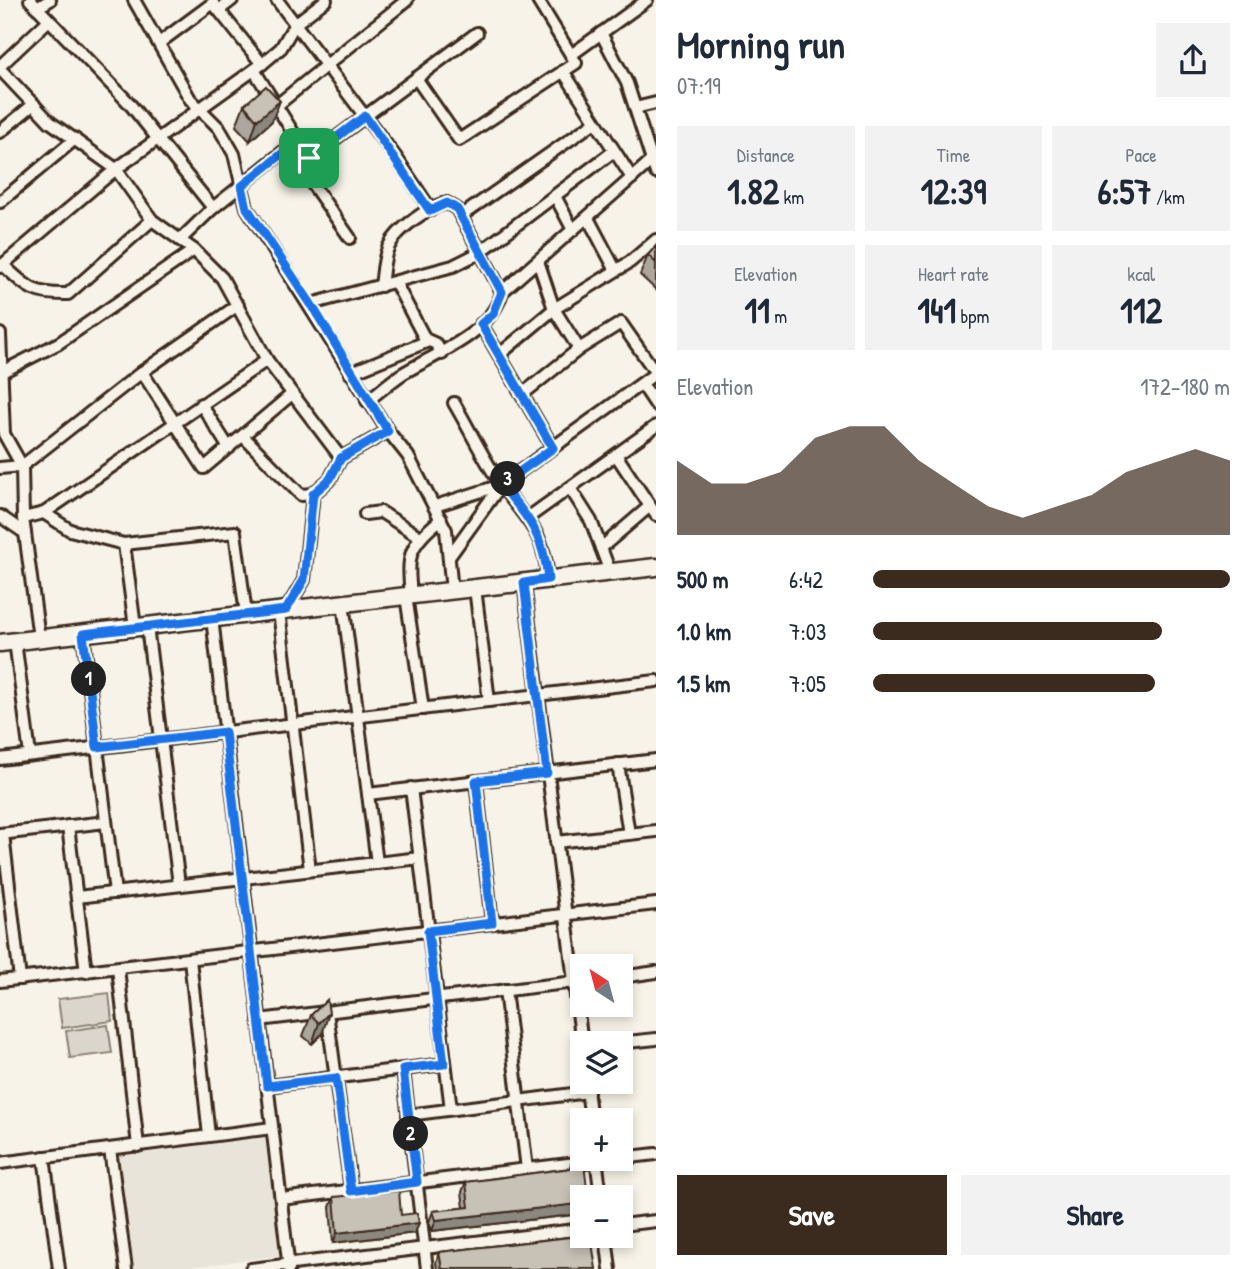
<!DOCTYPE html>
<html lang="en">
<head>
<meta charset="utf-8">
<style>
  :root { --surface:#fff; --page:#f2f2f3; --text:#1f2937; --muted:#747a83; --accent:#3b2a1e }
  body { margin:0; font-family:"Patrick Hand",sans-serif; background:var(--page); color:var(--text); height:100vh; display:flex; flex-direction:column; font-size:26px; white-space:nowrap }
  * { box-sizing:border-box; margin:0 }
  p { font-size:23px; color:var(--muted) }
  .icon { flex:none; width:38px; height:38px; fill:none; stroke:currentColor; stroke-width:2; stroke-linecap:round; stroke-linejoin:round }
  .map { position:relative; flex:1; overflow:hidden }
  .details { display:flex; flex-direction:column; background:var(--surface); width:595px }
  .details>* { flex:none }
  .needle { width:46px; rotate:324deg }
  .controls { position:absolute; left:570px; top:954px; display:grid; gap:14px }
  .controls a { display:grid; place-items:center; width:63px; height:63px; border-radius:0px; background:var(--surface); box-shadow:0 4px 10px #0003; font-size:35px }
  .pin { position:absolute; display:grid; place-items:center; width:60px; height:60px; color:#fff; margin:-30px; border-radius:14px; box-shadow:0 4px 10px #0006 }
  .km { position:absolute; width:35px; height:35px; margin:-18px; border-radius:50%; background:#222; color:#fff; font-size:19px; line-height:35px; text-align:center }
  .round { display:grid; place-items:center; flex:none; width:74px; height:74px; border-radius:0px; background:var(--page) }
  .headline { display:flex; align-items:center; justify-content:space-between; height:119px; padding:0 21px }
  h1 { font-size:38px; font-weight:800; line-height:52px }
  .figures { display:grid; grid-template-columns:repeat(3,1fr); gap:10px; height:119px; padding:7px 21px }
  .figures div { display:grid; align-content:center; border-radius:0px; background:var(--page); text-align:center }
  .figures b { font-size:35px; font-weight:800 }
  .figures small { font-size:19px; font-weight:400 }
  .figures p { font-size:19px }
  .chart { height:196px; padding:14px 21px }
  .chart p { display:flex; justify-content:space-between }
  .chart svg { width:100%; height:126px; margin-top:7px; fill:var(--accent); opacity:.7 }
  .button { display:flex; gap:14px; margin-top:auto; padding:14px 21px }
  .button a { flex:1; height:80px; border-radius:0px; background:var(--accent); color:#fff; font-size:28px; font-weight:800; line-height:80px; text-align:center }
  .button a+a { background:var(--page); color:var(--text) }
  ul { padding:0 21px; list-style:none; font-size:23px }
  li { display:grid; grid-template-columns:112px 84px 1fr; align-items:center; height:52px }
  li i { height:18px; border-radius:9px; background:var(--accent) }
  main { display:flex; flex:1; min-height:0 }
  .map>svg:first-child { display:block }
  .built { fill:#e9e4d9 }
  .green { fill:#dbd6cb; stroke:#8b8074; stroke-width:2 }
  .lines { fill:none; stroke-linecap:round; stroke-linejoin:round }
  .street-casing { stroke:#3b2a1e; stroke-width:16 }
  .secondary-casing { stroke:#3b2a1e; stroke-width:21 }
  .street { stroke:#f7f3e8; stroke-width:10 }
  .secondary { stroke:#f7f3e8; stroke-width:16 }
  .wall { fill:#aca69d; stroke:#3b2a1e; stroke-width:2 }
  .shaded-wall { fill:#8c877f; stroke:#3b2a1e; stroke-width:2 }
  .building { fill:#c8c1b6; stroke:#3b2a1e; stroke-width:2 }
  .route-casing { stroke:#fff; stroke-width:14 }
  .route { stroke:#1a73e8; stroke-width:9 }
</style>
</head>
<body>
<main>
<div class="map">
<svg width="656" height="1269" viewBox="0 0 656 1269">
  <rect width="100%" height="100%" fill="#f7f3e8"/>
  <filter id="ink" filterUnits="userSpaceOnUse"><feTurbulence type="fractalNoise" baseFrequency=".0143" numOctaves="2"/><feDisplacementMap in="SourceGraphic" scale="14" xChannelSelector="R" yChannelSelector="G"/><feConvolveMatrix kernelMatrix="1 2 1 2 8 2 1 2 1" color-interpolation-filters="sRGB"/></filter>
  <g filter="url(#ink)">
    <path class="built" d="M270,1137L284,1255L176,1269H127L114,1157Z"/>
    <g class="green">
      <path d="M109,993L112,1021L62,1028L58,999Z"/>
      <path d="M108,1025L112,1053L70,1058L66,1031Z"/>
    </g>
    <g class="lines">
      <defs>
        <g id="street">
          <path d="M30,0L129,103L213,208"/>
          <path d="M134,0L190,99L219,128L234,154L247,208L388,431L341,458L330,479L313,494L304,580L286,610"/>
          <path d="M277,0L395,156L431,210"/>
          <path d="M37,8L50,0"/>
          <path d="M219,10L232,0"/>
          <path d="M601,33L627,83L656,173"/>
          <path d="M159,43L213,3L262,64"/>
          <path d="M571,55L647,0"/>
          <path d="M0,66L49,20"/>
          <path d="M0,69L50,122L116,169L152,220L194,250L222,278L267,360L341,458"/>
          <path d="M254,70L309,158L313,185L350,238"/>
          <path d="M563,71L632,178"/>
          <path d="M416,78L459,140L576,63L538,1"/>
          <path d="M276,106L407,0"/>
          <path d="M635,108L656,103"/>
          <path d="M0,132L34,104"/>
          <path d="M309,158L477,33"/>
          <path d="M555,196L573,230"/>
          <path d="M0,202L75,139"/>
          <path d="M461,216L595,122"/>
          <path d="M588,218L615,269"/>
          <path d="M180,240L213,208L298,140"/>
          <path d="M538,261L554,309L579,349"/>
          <path d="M3,265C28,288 33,295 68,294L152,220"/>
          <path d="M0,267L116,169L262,64L281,48L295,24L326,0"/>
          <path d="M395,282L425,339L436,344L442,354"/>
          <path d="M381,286C383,274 383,257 389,246C397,229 429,206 447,203L457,209L502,292"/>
          <path d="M311,304L453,266L479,253L614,151"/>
          <path d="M481,324L553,448"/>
          <path d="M0,334L4,434L22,466L23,518L39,638"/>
          <path d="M500,354L554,309L630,262L656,240"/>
          <path d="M142,372L204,468L292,394"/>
          <path d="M0,373L59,343L194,250"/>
          <path d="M350,373L426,342"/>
          <path d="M642,384L656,405"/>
          <path d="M524,393L579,349L621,323L656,373"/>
          <path d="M367,401C379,392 390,382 402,374C437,353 491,334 502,292L651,161"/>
          <path d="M454,403C470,430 483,458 500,483C526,521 544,529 548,579"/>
          <path d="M201,404L229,448"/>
          <path d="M388,431L408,456L446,530L452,591"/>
          <path d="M243,436L301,495L313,494"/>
          <path d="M616,455L656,515"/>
          <path d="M0,468L22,466L142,372L238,305"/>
          <path d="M570,488L591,521L610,572"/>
          <path d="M435,506L501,485L656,373"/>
          <path d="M44,513L70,530L124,544L135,627"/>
          <path d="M365,514L381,512L420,537"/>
          <path d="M0,516L25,533"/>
          <path d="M529,517L656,426"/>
          <path d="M23,518L44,513L267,360"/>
          <path d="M124,544L235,532L246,614"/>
          <path d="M601,548L650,506"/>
          <path d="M449,557L501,485"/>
          <path d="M524,583L583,1052"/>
          <path d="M475,588L489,701"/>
          <path d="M406,596L423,709"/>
          <path d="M411,596C407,553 408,547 441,519"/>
          <path d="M343,603L377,863"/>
          <path d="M279,611L310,870"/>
          <path d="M212,618L289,1269"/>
          <path d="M147,626L179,885"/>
          <path d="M83,633L115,893"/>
          <path d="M15,641L30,755"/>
          <path d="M0,759L656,681"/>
          <path d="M618,764L629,834"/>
          <path d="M476,781L492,923"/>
          <path d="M411,788L451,1109"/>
          <path d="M368,794L656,760"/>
          <path d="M68,826L86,972"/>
          <path d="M0,834L106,822"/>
          <path d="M3,834L20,979"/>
          <path d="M556,842L656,831"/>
          <path d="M77,897L420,858"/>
          <path d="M190,959L209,1136"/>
          <path d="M118,968L138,1146"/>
          <path d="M621,977L656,972"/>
          <path d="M0,981L656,904"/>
          <path d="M505,990L527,1169"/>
          <path d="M327,1012L351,1190"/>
          <path d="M259,1020L583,981"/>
          <path d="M618,1043L656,1039"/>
          <path d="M403,1069L427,1269"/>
          <path d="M586,1082L591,1120"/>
          <path d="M267,1086L444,1064"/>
          <path d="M408,1115L588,1092"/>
          <path d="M110,1149L126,1269"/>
          <path d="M44,1157L59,1269"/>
          <path d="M596,1158L601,1197"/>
          <path d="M621,1158L656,1154"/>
          <path d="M0,1163L272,1128"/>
          <path d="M281,1199L617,1158"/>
          <path d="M621,1225L656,1221"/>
          <path d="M606,1236L610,1269"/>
          <path d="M251,1269L583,1229"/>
        </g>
        <path id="secondary" d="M0,643L656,567"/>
      </defs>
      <use href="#street" class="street-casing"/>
      <use href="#secondary" class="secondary-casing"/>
      <use href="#street" class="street"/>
      <use href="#secondary" class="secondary"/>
    </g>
    <g class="wall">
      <path d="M244,105L272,121L250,141L236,126Z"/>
      <path d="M656,246V290L640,275L648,255Z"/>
      <path d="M327,1000L322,1034L312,1044L303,1036L311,1015Z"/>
      <path d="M571,1164L588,1197L574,1221L573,1215L432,1231L429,1222L433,1211L464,1208L462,1192L466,1182L570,1168Z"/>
      <path d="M334,1197L401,1215L415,1233L333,1243L330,1207Z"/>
      <path d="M579,1232L596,1269H437L436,1262L439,1252L578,1236Z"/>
    </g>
    <g class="shaded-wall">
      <path d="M280,101L272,121L250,141L257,120Z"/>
      <path d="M329,1013L322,1034L312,1044L319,1023Z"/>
      <path d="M577,1204L573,1215L432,1231L436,1220Z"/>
      <path d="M583,1210V1220L574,1221L577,1211Z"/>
      <path d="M419,1223L415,1233L333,1243L337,1233Z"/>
    </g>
    <g class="building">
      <path d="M266,86L280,101L257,120L244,105Z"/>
      <path d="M656,246V263L648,255Z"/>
      <path d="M327,1000L329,1013L319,1023L311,1015Z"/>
      <path d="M584,1163L588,1197H583V1210L577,1211V1204L436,1220L433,1211L469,1207L466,1182L572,1168L571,1164Z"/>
      <path d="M399,1191L401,1215L417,1213L419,1223L337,1233L334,1197Z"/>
      <path d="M583,1231V1236H591L596,1269H442L439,1252L580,1236L579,1232Z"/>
    </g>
  </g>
  <g class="lines" filter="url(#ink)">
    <defs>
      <path id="route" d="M365,116L430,211L447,203L457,209L502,292L493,314L481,324L553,448L501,485C528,516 544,536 548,579L524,583L547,773L476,781L492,923L428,931L444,1064L403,1069L417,1182L351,1191L336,1078L267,1086L225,732L97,747L83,634L286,610L304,580L313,494L330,479L341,458L388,431L311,304L247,208L242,186L298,141L309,158Z"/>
    </defs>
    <use href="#route" class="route-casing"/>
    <use href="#route" class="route"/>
  </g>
</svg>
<div class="controls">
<a><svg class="needle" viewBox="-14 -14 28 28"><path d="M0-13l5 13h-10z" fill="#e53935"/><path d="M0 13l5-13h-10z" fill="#747a83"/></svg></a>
<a><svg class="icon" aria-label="layers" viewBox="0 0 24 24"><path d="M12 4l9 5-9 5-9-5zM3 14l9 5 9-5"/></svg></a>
<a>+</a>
<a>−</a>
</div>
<div class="pin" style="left:309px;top:158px;background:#1e9e55"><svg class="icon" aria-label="arrive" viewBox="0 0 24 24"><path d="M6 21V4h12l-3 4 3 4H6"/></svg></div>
<b class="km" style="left:89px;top:679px">1</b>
<b class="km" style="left:411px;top:1134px">2</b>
<b class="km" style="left:508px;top:479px">3</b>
</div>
<section class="details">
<div class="headline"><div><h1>Morning run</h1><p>07:19</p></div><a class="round"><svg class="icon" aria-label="share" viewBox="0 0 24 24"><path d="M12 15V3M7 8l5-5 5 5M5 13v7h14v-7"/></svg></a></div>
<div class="figures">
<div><p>Distance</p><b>1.82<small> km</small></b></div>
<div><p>Time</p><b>12:39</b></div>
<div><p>Pace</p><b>6:57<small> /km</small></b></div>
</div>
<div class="figures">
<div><p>Elevation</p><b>11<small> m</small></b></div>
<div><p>Heart rate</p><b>141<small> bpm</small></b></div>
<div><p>kcal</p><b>112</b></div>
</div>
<div class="chart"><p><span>Elevation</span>172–180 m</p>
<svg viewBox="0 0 160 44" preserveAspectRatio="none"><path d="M0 44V18L10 26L20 26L30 22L40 10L50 6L60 6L70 18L80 26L90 34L100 38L110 34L120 30L130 22L140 18L150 14L160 18V44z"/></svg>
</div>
<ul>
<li><b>500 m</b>6:42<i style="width:100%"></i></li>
<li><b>1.0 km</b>7:03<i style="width:81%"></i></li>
<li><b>1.5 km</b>7:05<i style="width:79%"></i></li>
</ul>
<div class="button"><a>Save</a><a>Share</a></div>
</section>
</main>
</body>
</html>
